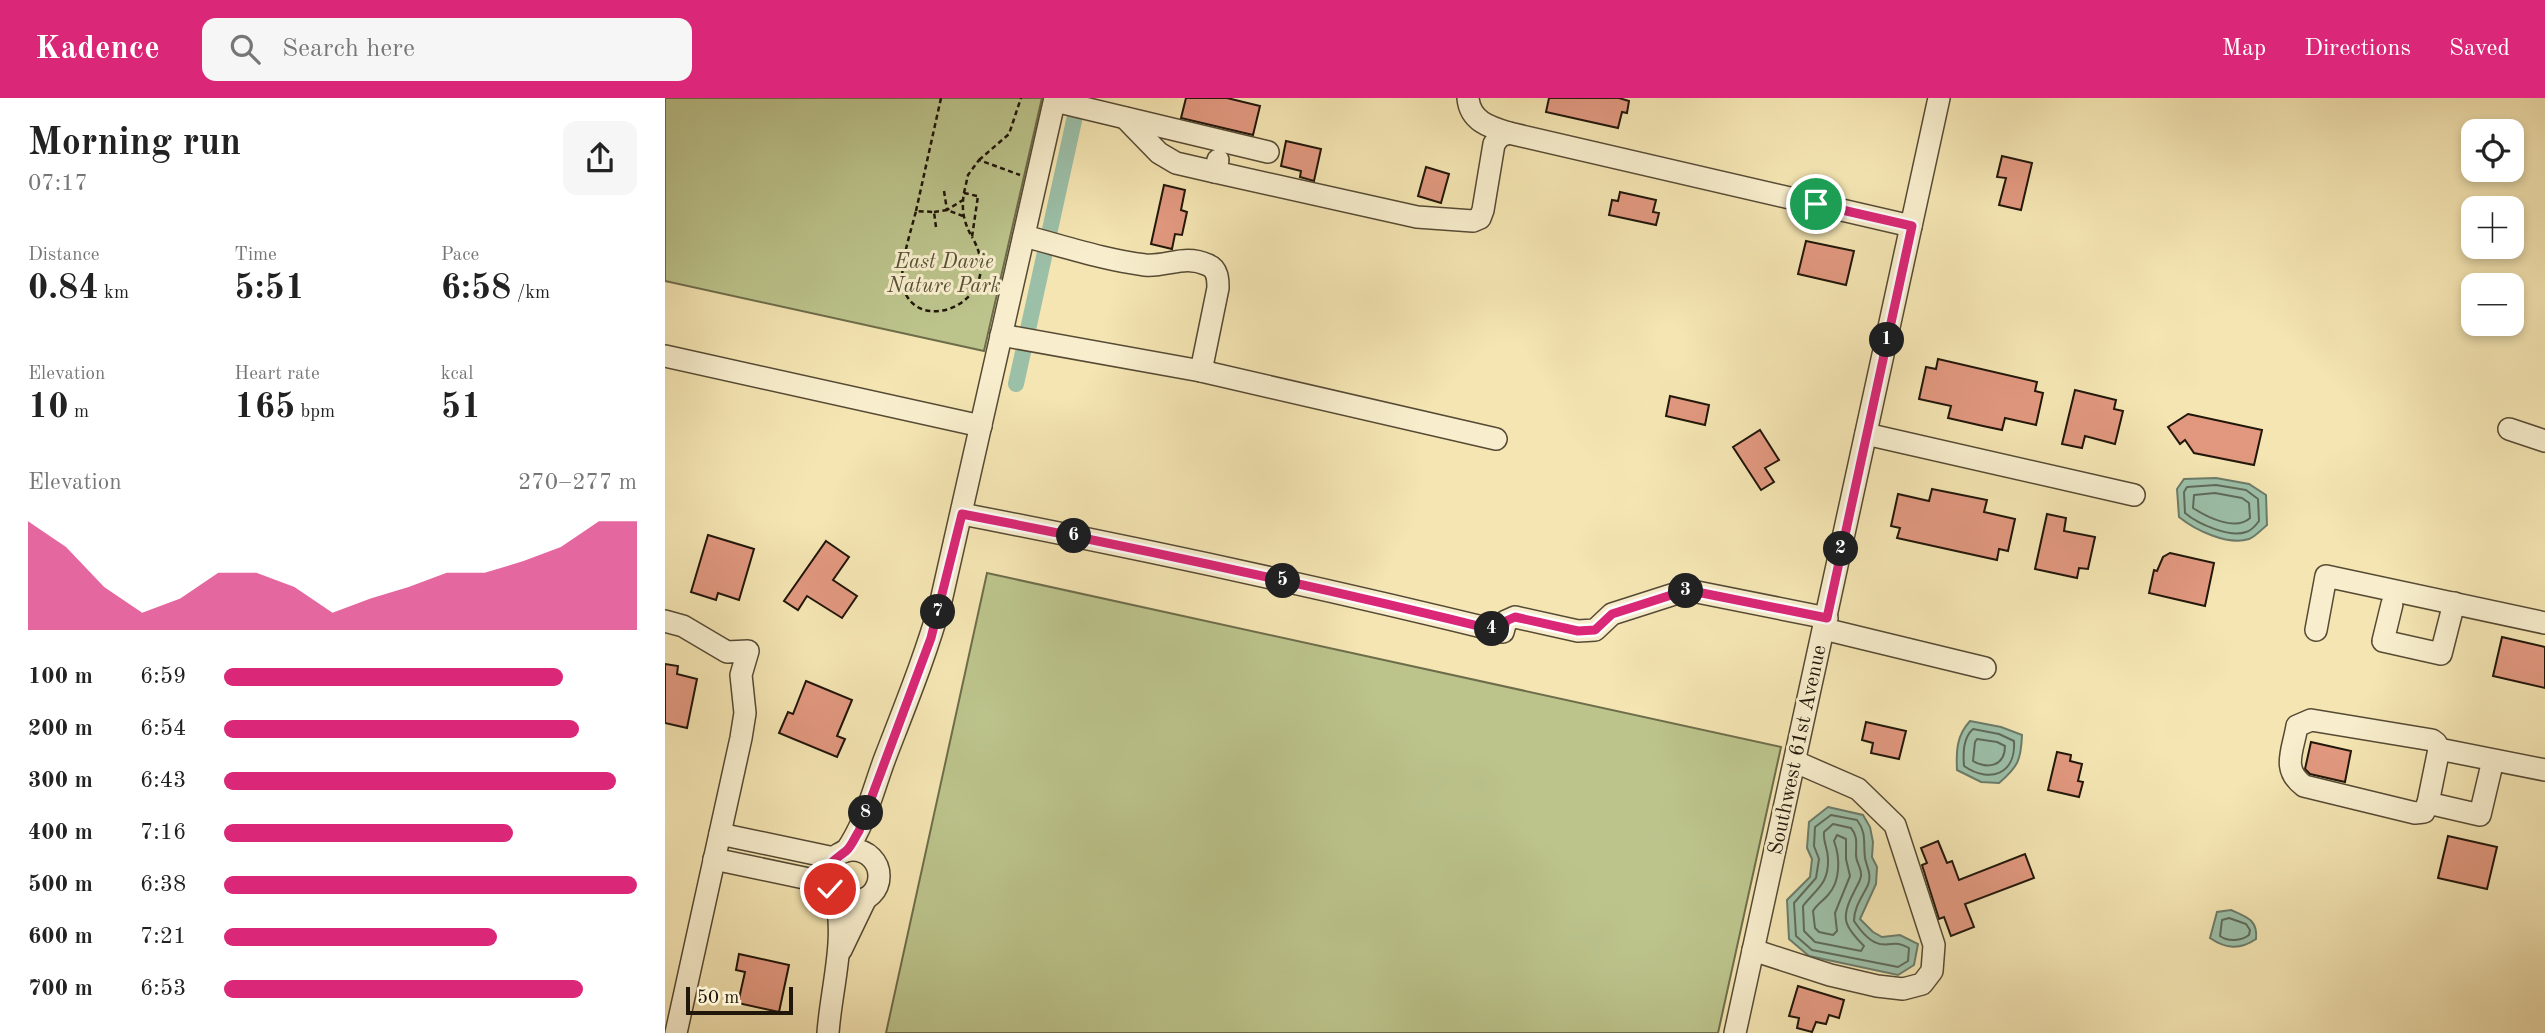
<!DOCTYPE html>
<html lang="en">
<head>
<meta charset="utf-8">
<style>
  :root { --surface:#fff; --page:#f6f6f6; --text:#222; --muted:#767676; --accent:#db2777 }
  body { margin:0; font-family:"Old Standard TT",serif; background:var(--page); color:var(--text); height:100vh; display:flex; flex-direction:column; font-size:26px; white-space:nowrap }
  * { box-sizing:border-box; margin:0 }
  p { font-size:23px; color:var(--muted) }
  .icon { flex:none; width:38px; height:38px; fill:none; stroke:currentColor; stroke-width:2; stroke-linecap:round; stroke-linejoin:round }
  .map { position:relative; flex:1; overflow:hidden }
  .sheet { display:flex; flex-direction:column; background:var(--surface); width:665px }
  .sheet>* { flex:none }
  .tools { position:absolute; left:1796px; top:21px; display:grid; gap:14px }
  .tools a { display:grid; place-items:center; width:63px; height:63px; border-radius:14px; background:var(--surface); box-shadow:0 4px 10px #0003; font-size:35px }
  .scale { position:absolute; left:21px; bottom:18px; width:107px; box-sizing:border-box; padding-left:7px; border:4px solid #21160a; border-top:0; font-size:19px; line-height:24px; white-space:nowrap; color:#21160a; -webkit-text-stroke:5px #f8eecd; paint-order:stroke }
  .pin { position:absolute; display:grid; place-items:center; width:60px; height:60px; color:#fff; margin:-30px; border:4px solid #fff; border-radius:50%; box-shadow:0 2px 7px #0007 }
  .km { position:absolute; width:35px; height:35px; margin:-18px; border-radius:50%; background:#222; color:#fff; font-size:19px; line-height:35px; text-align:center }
  .round { display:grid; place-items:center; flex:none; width:74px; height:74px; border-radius:14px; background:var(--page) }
  .overview { display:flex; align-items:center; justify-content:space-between; height:119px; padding:0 28px }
  h1 { font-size:38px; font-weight:700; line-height:52px }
  .figures { display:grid; grid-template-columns:repeat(3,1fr); gap:10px; height:119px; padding:7px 28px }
  .figures div { display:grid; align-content:center }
  .figures b { font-size:35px; font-weight:700 }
  .figures small { font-size:19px; font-weight:400 }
  .figures p { font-size:19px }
  .chart { height:196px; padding:14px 28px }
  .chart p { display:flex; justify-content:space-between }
  .chart svg { width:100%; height:126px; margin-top:7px; fill:var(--accent); opacity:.7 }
  ul { padding:0 28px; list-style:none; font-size:23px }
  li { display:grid; grid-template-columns:112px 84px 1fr; align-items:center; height:52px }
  li i { height:18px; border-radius:9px; background:var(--accent) }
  header { display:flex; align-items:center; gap:42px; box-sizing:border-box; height:98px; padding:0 35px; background:var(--accent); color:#fff }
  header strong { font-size:33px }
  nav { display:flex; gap:38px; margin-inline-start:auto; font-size:24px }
  .search { width:490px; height:63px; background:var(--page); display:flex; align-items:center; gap:18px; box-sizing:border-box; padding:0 24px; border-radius:14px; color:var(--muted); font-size:26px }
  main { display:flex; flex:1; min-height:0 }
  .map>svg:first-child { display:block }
  .green { fill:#bcc48c; stroke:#6e6d4b; stroke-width:2 }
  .water { fill:#9cbfa8; stroke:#6b7b69; stroke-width:2 }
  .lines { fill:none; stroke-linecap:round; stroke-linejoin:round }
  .shore { stroke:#5e6a59; stroke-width:2 }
  .canal { stroke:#9cbfa8; stroke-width:16 }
  .building { fill:#e1987f; stroke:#21160a; stroke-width:2 }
  .minor-casing { stroke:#564a34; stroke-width:24 }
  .path { stroke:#21160a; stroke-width:2.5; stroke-dasharray:5 3.5; stroke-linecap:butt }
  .minor { stroke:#f8eecd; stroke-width:21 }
  .route-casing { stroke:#fff; stroke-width:14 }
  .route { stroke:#db2777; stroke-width:9 }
  .labels { text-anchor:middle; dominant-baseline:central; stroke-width:6; stroke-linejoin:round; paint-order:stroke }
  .park-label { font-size:21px; font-style:italic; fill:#575338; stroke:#f8eecd }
  .street-label { font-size:21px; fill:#21160a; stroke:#f8eecd }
</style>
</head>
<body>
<header>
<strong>Kadence</strong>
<div class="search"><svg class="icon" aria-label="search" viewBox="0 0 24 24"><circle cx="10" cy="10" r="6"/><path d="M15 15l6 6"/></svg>Search here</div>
<nav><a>Map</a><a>Directions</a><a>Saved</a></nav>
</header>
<main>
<section class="sheet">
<div class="overview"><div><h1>Morning run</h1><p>07:17</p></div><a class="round"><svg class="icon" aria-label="share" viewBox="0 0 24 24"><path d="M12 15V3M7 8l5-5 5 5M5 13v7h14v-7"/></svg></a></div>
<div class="figures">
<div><p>Distance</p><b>0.84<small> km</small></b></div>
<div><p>Time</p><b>5:51</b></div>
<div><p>Pace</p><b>6:58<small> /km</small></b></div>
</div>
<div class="figures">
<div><p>Elevation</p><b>10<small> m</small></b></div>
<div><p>Heart rate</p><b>165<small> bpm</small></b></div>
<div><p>kcal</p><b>51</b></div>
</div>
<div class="chart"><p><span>Elevation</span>270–277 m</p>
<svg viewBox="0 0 160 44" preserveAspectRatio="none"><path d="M0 44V6L10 15L20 29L30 38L40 33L50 24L60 24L70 29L80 38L90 33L100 29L110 24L120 24L130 20L140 15L150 6L160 6V44z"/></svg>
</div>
<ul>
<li><b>100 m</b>6:59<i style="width:82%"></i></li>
<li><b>200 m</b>6:54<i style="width:86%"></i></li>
<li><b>300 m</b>6:43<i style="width:95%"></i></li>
<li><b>400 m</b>7:16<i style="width:70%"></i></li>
<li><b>500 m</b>6:38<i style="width:100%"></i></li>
<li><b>600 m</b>7:21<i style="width:66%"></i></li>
<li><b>700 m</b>6:53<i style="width:87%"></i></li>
</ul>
</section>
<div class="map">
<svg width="1880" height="935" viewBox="0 0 1880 935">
  <rect width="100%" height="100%" fill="#f4e5b2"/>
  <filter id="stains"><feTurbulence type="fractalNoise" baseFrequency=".00286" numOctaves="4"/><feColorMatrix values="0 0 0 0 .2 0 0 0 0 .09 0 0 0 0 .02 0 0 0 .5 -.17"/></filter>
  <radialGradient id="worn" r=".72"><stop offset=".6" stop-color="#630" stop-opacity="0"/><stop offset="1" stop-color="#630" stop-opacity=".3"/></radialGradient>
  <g class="green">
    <path d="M0,0H377L319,253L0,183Z"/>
    <path d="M322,475L1116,649L1053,935H221Z"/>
  </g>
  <g class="water">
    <path d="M1551,380L1584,386L1601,397L1602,427C1597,431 1590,439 1584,441C1563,448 1530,432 1514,419L1512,391L1519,381Z"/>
    <path d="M1305,623L1336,629L1357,637C1356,662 1353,669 1334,685L1316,684L1292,672C1291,652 1292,637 1305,623Z"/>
    <path d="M1163,709L1198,717L1205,729L1208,744L1207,759L1212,769L1211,786L1195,821L1208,834L1217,839L1235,837L1253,846L1249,867L1233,877L1144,858L1124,841L1122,802L1145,779L1147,761L1142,750L1144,724Z"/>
    <path d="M1566,812C1582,819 1593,822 1591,841C1575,852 1561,851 1545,840L1552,814Z"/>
  </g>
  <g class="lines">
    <g class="shore">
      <path d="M1551,387L1581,392L1593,401L1594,423C1591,427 1586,433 1581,434C1565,440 1533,426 1520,415L1519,394L1522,389Z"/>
      <path d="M1550,395L1577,400L1584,405L1585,420C1571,433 1543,420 1528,410L1529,397Z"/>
      <path d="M1308,631L1334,636L1349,643C1351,676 1325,686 1299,668C1298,655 1298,640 1308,631Z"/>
      <path d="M1312,641L1332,644L1340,648C1340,669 1322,671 1308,663L1310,644Z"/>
      <path d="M1166,717L1192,722C1202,735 1198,745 1200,760C1202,770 1207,776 1203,787C1197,799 1189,809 1189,823C1195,832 1204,844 1215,846C1228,848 1230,842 1244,850L1243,863L1233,869L1147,852L1131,838L1129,805L1151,780L1154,761L1149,748L1150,729Z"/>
      <path d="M1168,726L1186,730C1193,738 1191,746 1191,757C1191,765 1197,770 1196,778C1195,784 1191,789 1189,794C1175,820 1179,828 1199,848L1196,853L1150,844L1139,833L1138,808C1151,791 1164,786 1163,761C1163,750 1158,745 1159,734Z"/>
      <path d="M1172,737L1181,741V761L1185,778L1170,815L1172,833L1168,837L1154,834L1150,830L1148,813C1152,806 1158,803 1163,797C1176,783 1175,759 1169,743Z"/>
      <path d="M1564,820L1581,826L1585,832L1584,837C1576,843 1563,844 1555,838L1557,822Z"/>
    </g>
    <path class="canal" d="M351,286L414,0"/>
  </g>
  <g class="building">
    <path d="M521,0H562L595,8L588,37L516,20Z"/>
    <path d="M884,0H954L964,3L962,15L957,14L953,30L881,14Z"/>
    <path d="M621,43L656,51L649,83L635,79L636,73L616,68Z"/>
    <path d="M1337,58L1367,65L1356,112L1334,107L1341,80L1332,79Z"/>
    <path d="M761,69L784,76L776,105L753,98Z"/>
    <path d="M499,87L520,92L516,112L522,114L517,137L510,136L507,151L486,146Z"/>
    <path d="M955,94L991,102L988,114L994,115L991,127L944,117L947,102L953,103Z"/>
    <path d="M1141,143L1189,153L1181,187L1133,176Z"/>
    <path d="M1273,261L1372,284L1370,293L1378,295L1371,327L1340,320L1337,332L1318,328L1283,320L1286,308L1254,301L1261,269L1271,271Z"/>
    <path d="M1410,292L1451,302L1449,311L1458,313L1450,346L1420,338L1417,350L1397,346Z"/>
    <path d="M1005,298L1044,307L1040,327L1001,318Z"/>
    <path d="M1523,316L1597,332L1589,367L1529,355L1520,342L1515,346L1503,329Z"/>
    <path d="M1095,332L1114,362L1100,370L1109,384L1096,392L1068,349Z"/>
    <path d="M1267,391L1322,402L1319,414L1350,421L1343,453L1334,451L1332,462L1232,440L1235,430L1226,428L1233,396L1264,403Z"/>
    <path d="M1382,416L1401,420L1399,433L1430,439L1423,471L1414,470L1412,480L1370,471Z"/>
    <path d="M43,437L89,451L74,502L53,495L51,502L26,494Z"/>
    <path d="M161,443L184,459L168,482L192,498L177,520L142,498L133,512L119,503Z"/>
    <path d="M1505,455L1549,465L1540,508L1484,495L1489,472L1492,473L1498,459Z"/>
    <path d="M1837,539L1880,549V590L1828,578Z"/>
    <path d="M0,566L13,568L12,576L32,581L22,630L0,625Z"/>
    <path d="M141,583L187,602L172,638L180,641L172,659L114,635L123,614L128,616Z"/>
    <path d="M1201,624L1241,633L1234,661L1206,655L1208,645L1197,642Z"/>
    <path d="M1646,644L1686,653L1680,684L1645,676L1640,671Z"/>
    <path d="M1392,654L1406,657L1405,663L1417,666L1413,683L1418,684L1414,699L1383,692Z"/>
    <path d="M1783,738L1832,749L1822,791L1773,780Z"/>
    <path d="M1273,743L1282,765L1287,763L1294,782L1360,756L1369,780L1300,806L1309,829L1286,838L1279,819L1274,821L1257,767L1262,765L1256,750Z"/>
    <path d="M74,856L124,867L114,914L73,905L80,874L71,872Z"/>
    <path d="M1133,888L1179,902L1174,920L1164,917L1161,926L1151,924L1147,934L1132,930L1134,920L1124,918Z"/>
  </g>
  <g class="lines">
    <defs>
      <g id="minor">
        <path d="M803,0C805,23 824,29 844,35"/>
        <path d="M390,3L603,54"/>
        <path d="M460,20L494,55L511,65L550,74L553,62"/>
        <path d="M550,74L752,119L808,123L815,120L818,112L829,46L835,38L844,35L1246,128"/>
        <path d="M359,138C398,148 439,162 480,167C503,169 519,156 543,167C553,171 553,182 553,190L536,273"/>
        <path d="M336,237L536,273L831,341"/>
        <path d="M0,258L316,328"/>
        <path d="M1844,331L1880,343"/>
        <path d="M1201,336L1469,397"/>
        <path d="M297,416C478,451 659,490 838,534L841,523L850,519L913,533L930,532L947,516L1022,492L1162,520"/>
        <path d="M1727,506L1718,543L1776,556L1789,505"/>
        <path d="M0,523L18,528L62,554L83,553L76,577L80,615L76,640L11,935"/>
        <path d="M1159,531L1320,570"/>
        <path d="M1651,532L1661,478L1880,525"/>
        <path d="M1828,662L1815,717L1763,705L1774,651L1880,672"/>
        <path d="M1763,705L1759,714L1750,715L1639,688C1616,671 1628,653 1632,628L1646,622L1767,642L1771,645L1774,651"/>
        <path d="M55,736L169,760"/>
        <circle cx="188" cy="778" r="26"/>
        <path d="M181,753C201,724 208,692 220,660C240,608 261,557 276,503L390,0"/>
        <path d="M49,761L163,785"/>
        <path d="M176,852L201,800"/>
        <path d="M1088,852L1165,877L1212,888L1238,891L1257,886L1267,873L1269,847L1230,727L1193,691L1131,664"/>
        <path d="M163,935C166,891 182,840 170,797"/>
        <path d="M1070,935L1274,0"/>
      </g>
    </defs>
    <use href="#minor" class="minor-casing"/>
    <g class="path">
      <path d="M314,62L344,36L356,0"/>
      <path d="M279,93L282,112L298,102"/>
      <path d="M299,95L303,77L314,62L355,77"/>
      <path d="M312,98L299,95C296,112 299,125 307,139L313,98"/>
      <path d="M251,113L276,0"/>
      <path d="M269,114L282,112L298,118"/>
      <path d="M271,129L269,114L251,113C246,133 234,168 238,188C250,241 345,204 307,139"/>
    </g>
    <use href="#minor" class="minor"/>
  </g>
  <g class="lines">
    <defs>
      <path id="route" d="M165,791C155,768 166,765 181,753C186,749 190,739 194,733L266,540L297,416C478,451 659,490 838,534L841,523L850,519L913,533L930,532L947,516L1022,492L1162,520L1247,128L1151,106"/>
    </defs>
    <use href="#route" class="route-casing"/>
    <use href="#route" class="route"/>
  </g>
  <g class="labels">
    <g class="park-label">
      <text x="279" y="164">East Davie<tspan x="279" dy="24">Nature Park</tspan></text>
    </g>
    <g class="street-label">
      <text transform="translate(1133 652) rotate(-78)">Southwest 61st Avenue</text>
    </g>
  </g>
  <rect width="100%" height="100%" filter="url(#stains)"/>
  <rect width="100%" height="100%" fill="url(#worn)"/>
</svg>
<div class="tools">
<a><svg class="icon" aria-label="locate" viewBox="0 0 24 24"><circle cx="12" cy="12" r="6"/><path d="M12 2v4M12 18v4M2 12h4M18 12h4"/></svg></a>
<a>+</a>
<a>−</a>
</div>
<div class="scale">50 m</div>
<div class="pin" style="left:1151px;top:106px;background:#1e9e55"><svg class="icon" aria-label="arrive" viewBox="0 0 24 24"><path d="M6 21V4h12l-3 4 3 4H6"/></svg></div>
<div class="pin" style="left:165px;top:791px;background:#d93025"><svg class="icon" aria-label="check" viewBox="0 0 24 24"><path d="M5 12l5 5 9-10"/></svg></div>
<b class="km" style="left:1222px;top:242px">1</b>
<b class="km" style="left:1176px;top:451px">2</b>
<b class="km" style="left:1021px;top:493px">3</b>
<b class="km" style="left:827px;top:531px">4</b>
<b class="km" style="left:618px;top:483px">5</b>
<b class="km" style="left:409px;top:438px">6</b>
<b class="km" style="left:273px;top:514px">7</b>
<b class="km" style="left:201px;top:715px">8</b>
</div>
</main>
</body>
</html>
